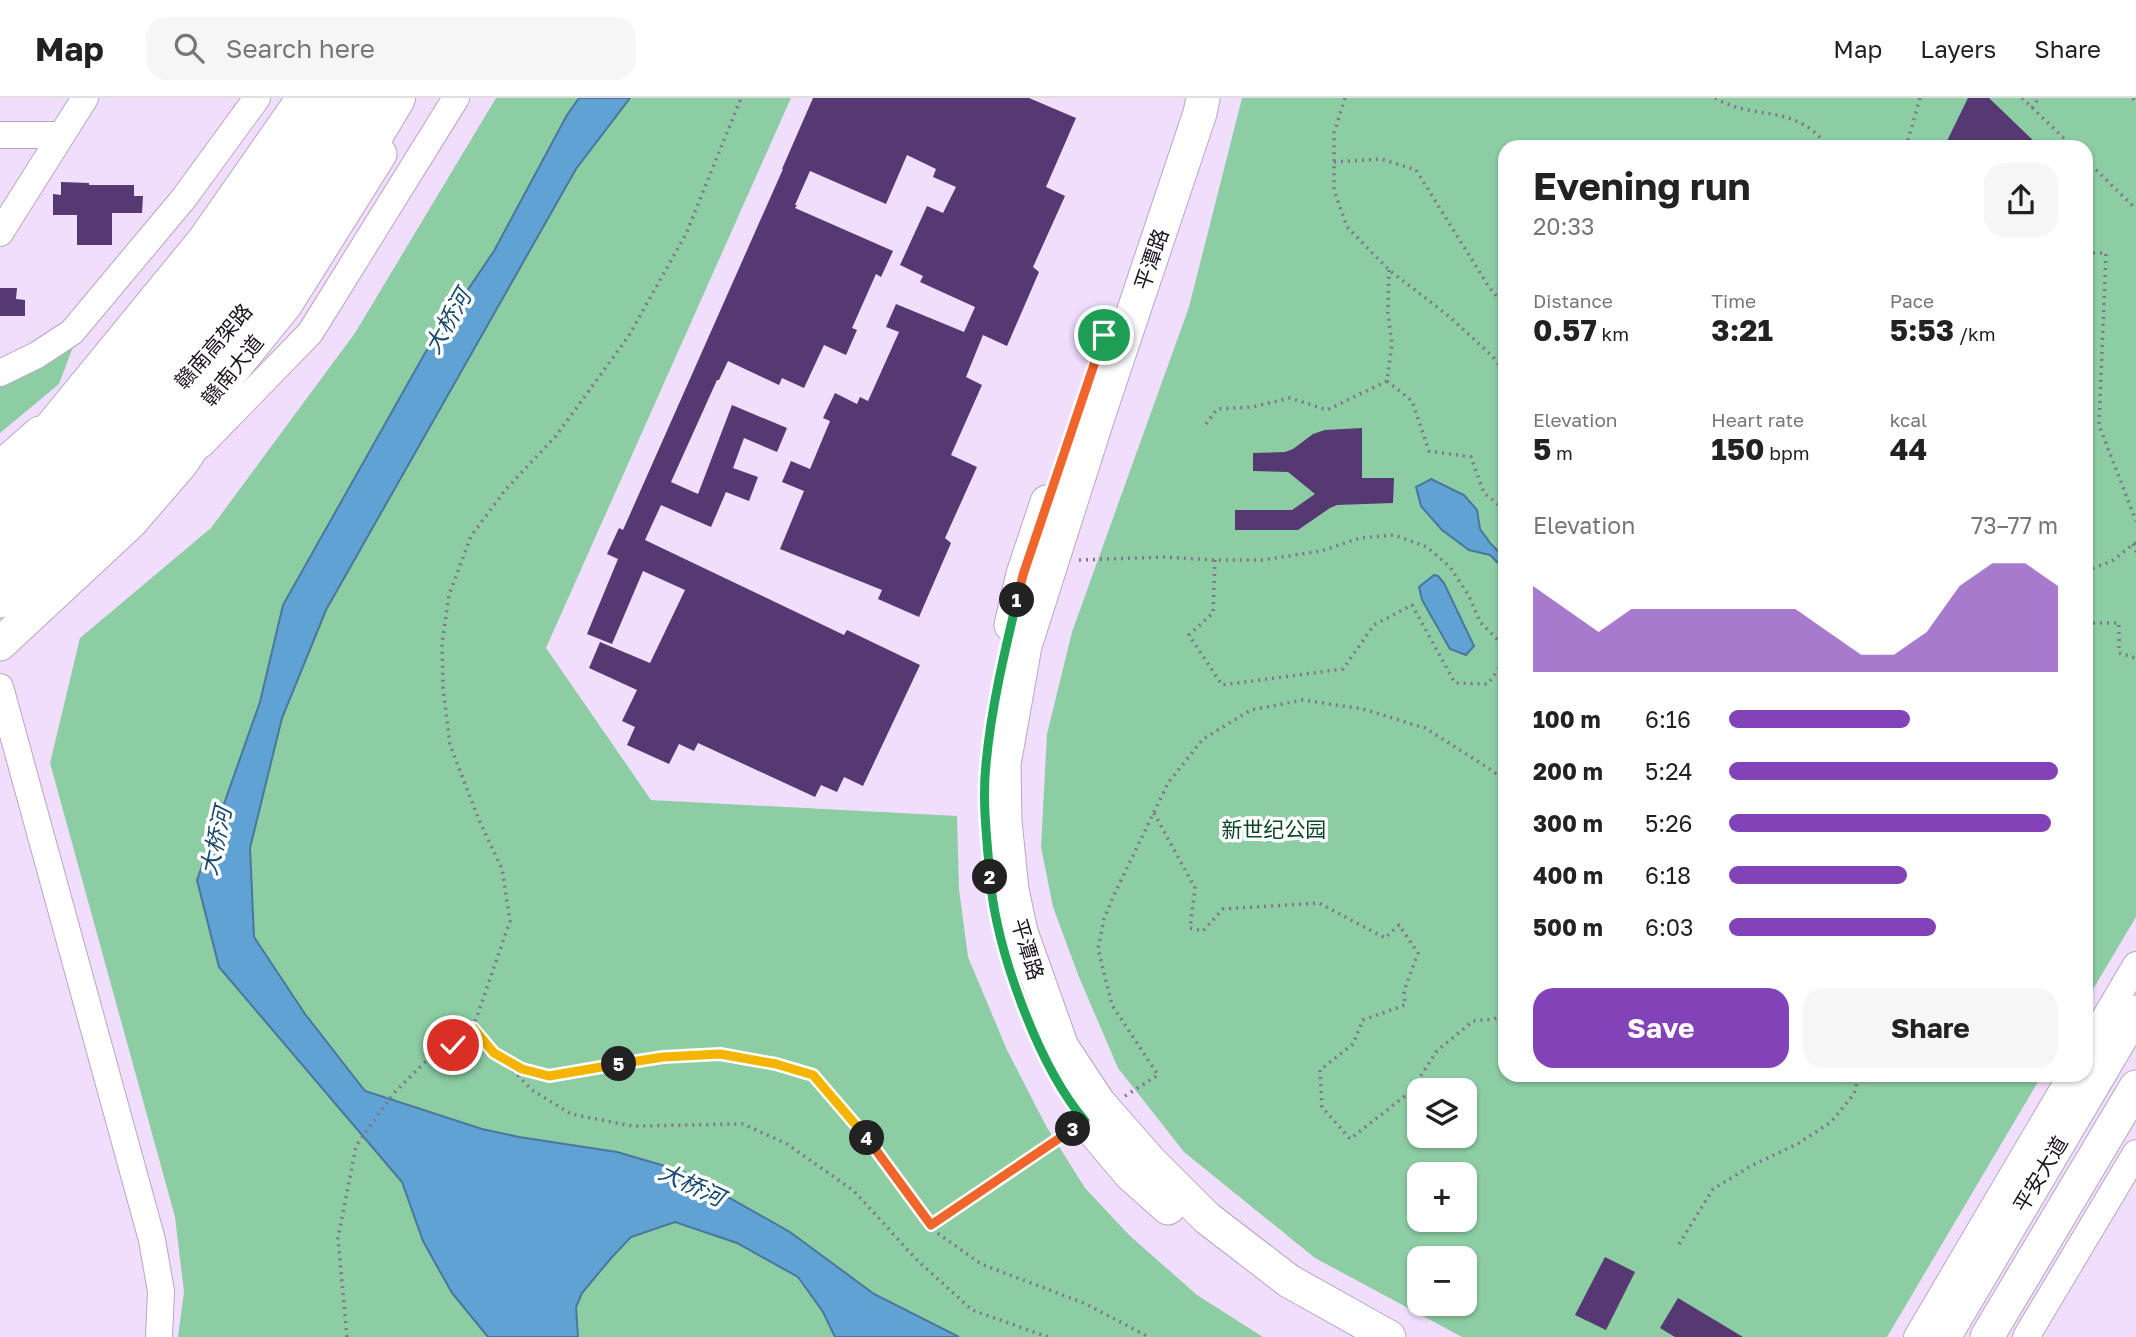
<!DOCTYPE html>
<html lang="en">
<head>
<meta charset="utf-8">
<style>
  :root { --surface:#fff; --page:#f6f6f6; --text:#222; --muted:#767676; --line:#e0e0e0; --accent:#8243b8 }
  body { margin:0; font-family:"Golos Text","Noto Sans SC",sans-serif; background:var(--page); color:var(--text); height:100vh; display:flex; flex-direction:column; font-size:26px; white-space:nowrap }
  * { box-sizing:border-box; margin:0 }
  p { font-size:23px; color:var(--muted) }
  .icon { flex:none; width:38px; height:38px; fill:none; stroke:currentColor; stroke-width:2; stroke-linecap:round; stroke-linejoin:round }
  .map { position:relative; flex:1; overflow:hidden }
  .panel { position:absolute; left:1498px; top:42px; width:595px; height:942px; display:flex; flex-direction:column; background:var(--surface); border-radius:21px; box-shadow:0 2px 5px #0004 }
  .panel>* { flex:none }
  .controls { position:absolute; left:1407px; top:980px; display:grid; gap:14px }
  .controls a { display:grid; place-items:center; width:70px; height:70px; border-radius:14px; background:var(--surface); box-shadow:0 2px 5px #0004; font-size:35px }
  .pin { position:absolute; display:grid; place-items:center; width:60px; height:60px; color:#fff; margin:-30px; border:4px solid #fff; border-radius:50%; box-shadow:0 2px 7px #0007 }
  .km { position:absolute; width:35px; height:35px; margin:-18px; border-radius:50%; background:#222; color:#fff; font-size:19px; line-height:35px; text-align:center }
  .round { display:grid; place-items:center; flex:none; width:74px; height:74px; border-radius:21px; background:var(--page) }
  .headline { display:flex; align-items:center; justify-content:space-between; height:119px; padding:0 35px }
  h1 { font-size:38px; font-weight:700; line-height:52px }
  .metrics { display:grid; grid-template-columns:repeat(3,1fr); gap:10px; height:119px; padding:7px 35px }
  .metrics div { display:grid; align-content:center }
  .metrics b { font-size:30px; font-weight:700 }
  .metrics small { font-size:19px; font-weight:400 }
  .metrics p { font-size:19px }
  .chart { height:196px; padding:14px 35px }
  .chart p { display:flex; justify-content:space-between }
  .chart svg { width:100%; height:126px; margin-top:7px; fill:var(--accent); opacity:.7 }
  .cta { display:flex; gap:14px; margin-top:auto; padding:14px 35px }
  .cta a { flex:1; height:80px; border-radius:21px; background:var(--accent); color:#fff; font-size:28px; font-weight:700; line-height:80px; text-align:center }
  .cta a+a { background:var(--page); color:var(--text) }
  ul { padding:0 35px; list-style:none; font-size:23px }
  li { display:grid; grid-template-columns:112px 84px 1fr; align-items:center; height:52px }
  li i { height:18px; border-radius:9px; background:var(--accent) }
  header { display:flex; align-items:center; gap:42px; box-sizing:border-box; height:98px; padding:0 35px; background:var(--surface); border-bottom:2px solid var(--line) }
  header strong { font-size:33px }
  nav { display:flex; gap:38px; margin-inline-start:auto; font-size:24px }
  .search { width:490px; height:63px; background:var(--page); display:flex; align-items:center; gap:18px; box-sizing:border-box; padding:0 24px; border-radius:21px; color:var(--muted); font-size:26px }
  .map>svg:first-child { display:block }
  .green { fill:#8ccda4; fill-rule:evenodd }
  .water { fill:#5fa2d3; stroke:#4a779c; stroke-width:2 }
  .building { fill:#563873 }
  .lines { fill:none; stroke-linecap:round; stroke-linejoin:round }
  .minor-casing { stroke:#b8a6c3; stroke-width:28 }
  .major-casing { stroke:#b8a6c3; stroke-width:35 }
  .highway-casing { stroke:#b8a6c3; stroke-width:40 }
  .path { stroke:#82768a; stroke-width:3.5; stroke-dasharray:2 5; stroke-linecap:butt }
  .minor { stroke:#fff; stroke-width:26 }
  .major { stroke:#fff; stroke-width:33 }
  .highway { stroke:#fff; stroke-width:38 }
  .split-1-casing { stroke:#fff; stroke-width:14 }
  .split-2-casing { stroke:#fff; stroke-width:14 }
  .split-3-casing { stroke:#fff; stroke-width:14 }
  .split-4-casing { stroke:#fff; stroke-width:14 }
  .split-5-casing { stroke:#fff; stroke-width:14 }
  .split-6-casing { stroke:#fff; stroke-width:14 }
  .split-1 { stroke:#f0652b; stroke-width:9 }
  .split-2 { stroke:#22a559; stroke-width:9 }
  .split-3 { stroke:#22a559; stroke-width:9 }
  .split-4 { stroke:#f0652b; stroke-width:9 }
  .split-5 { stroke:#f5b400; stroke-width:9 }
  .split-6 { stroke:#f5b400; stroke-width:9 }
  .labels { text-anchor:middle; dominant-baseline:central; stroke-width:7; stroke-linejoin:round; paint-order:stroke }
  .street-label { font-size:21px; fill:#19131d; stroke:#fff }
  .park-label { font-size:21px; fill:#084528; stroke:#fff }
  .water-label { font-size:23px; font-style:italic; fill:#16496b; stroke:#fff }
</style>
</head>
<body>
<header>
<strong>Map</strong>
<div class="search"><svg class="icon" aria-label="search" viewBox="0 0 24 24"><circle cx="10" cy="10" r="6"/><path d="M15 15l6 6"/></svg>Search here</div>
<nav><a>Map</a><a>Layers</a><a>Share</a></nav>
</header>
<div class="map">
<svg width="2136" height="1239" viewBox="0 0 2136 1239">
  <rect width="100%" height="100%" fill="#f0defc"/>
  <g class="green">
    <path d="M496,0H791L546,550L651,702L957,718L959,791L968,859L1007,952L1046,1028L1085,1090L1129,1137L1197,1197L1263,1239H178L184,1194L175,1119L50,665L80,540L211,430L355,235Z"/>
    <path d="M1242,0H2136V819L2086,903V49H1505V976L2042,977L1887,1239H1462L1315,1160L1184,1054L1118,970L1079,879L1053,809L1041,749L1047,636L1072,534L1189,209ZM1419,992H1465V1038H1419ZM1419,1076H1465V1122H1419ZM1419,1160H1465V1206H1419Z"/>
    <path d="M73,249L59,286L0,335V285Z"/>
  </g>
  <g class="water">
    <path d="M579,0H630L576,71L326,512L282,620L250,750L254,839L305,916L365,993L482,1031L519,1039L617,1054L682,1073L790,1134L874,1196L959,1239H835L823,1214L798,1179L737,1145L675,1124L631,1139L612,1159L582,1195L576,1209L578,1239H488L452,1195L423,1143L402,1084L219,869L197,782L260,604L283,507L425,255L494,153L567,17Z"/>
    <path d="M1431,381L1464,397L1477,412L1480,431L1491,446L1505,460V472L1490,457L1469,452L1442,432L1421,408L1416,389Z"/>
    <path d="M1434,477L1438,478L1444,485L1474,548L1466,557L1450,551L1422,502L1419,489Z"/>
  </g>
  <g class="building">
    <path d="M813,0H1029L1076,20L1046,89L1065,98L1033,169L1039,174L1007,248L983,237L966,279L982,287L951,357L977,369L945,440L951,445L919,519L878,501L882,492L780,451L804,393L782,384L791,363L810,371L830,323L823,320L835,295L857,306L860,299L868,303L899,234L886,229L896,206L964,234L975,209L920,184L923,178L900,167L927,108L943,115L956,89L933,79L936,71L907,57L886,106L810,73L795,107H797L795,110L893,153L881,179L876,176L852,230L857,232L846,257L824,247L804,290L782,280L779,287L728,263L719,282H717L671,384L698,396L732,307L787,330L777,354L744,340L733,370L758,379L749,403L726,394L711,429L661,407L645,442L844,537L847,532L920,567L863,688L844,679L837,694L821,687L815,699L698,645L694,653L679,646L669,666L627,647L635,629L622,623L637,592L589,570L600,544L650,565L685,492L643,473L612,546L587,536L618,461L607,456L619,430L623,432L783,71H782Z"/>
    <path d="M1968,0H1989L2040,49H1944Z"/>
    <path d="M61,84L89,85V87H134V98H143L142,115H112V147H77V117H53V96L61,97Z"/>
    <path d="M0,190H17L16,201L25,202V218H0Z"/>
    <path d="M1362,330V380H1394L1393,405L1337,407L1330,410L1298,432H1235V412H1292L1315,396L1288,374L1253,373V355L1285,354L1293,351L1313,336L1325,332Z"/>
    <path d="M1605,1159L1635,1174L1606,1232L1575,1217Z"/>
    <path d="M1678,1200L1743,1239H1675L1660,1230Z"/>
  </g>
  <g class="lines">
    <defs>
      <g id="minor">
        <path d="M0,37H61"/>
        <path d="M0,135L85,0"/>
        <path d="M0,275L37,257L72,234L184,100L257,0"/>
        <path d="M40,337L202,139L299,0"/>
        <path d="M201,347L310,235L456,0"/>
        <path d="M0,589L152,1142L161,1193L159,1239"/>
        <path d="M2086,952L2136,867"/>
        <path d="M1917,1239L2072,976"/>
        <path d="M2026,1239L2136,1055"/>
      </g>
      <g id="major">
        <path d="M1203,0L1200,15L1098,319L1025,548L1004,666L1005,723L1012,792L1021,834L1062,949L1099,1005L1149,1062L1207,1120L1289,1183L1389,1239"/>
        <path d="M0,370L40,335"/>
        <path d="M0,408L218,158L330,0"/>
        <path d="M0,503L125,389L201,311L286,206L380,56"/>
        <path d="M1011,527L1023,476L1047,404"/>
        <path d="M0,546L130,425L181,366L210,323"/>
        <path d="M1087,1025L1131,1077L1168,1110"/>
        <path d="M1944,1239L2136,914"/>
        <path d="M1987,1239L2136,989"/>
      </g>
      <g id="highway">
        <path d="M0,431L76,358L211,205L309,72L355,0"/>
        <path d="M0,471L132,340L241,218L374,37L396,0"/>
      </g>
    </defs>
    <use href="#minor" class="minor-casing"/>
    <use href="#major" class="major-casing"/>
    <use href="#highway" class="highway-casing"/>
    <g class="path">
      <path d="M1345,0L1334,35V92L1347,129L1389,172L1450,219L1493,259L1505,274"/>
      <path d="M1715,0C1756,24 1795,4 1828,49"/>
      <path d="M2022,0L2073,49"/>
      <path d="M2133,0L2136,4"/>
      <path d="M2032,10L2039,0"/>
      <path d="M1906,49L1920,0"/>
      <path d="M2086,62L2136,111"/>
      <path d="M1334,64L1381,61L1416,72L1489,189L1505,208"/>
      <path d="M2086,155H2106L2099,327L2136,423"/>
      <path d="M1387,283L1412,303L1429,353L1471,359L1484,395L1505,412"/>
      <path d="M1206,326L1217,311L1252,309L1290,300L1327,312L1387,283L1392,246L1388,215L1389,172"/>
      <path d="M2133,446L2136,454"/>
      <path d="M1079,462L1165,459L1215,462H1262L1321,453L1360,440L1394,437L1427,449L1450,469L1469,498L1480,524L1505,549"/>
      <path d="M1215,462L1213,515L1189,537L1222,587L1343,571L1374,527L1412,507L1455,585L1488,586L1505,562"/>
      <path d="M2086,473L2112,463L2136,444"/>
      <path d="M2086,525H2119V555L2136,560"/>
      <path d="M1154,715L1195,790L1190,830L1203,833L1223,811L1319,805L1385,840L1399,827L1418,855L1404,893L1405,907L1363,922L1353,946L1320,972L1322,1009L1350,1041L1410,994L1437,953L1473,923L1494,921L1505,916"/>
      <path d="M473,930L510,823L502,771L479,722L450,647L443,590L442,546L449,497L471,438L506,391L556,338L628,239L686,136L741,0"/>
      <path d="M503,962L532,992L571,1016L632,1028L743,1026L787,1046L854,1093L916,1161L972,1212L1048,1239"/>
      <path d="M1125,998L1158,977L1112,907L1098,851L1104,821L1113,799L1168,685L1203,641L1251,612L1303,602L1363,611L1425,630L1493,673L1505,684"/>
      <path d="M931,1127L1066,1036"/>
      <path d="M1679,1146L1713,1091L1751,1068L1799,1045L1831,1024L1854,996L1859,976"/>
      <path d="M347,1239L338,1140L356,1048L393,996L426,963L453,947L473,930L494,955L522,971L549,978L663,959L720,956L776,966L813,977L870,1043L936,1134L981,1166L1086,1206L1149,1239"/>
    </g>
    <use href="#minor" class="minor"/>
    <use href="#major" class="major"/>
    <use href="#highway" class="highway"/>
  </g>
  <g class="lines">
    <defs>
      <path id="split-1" d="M1017,502L1023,477L1104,237"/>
      <path id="split-2" d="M990,779C987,742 982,703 986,666C991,611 1004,556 1017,502"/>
      <path id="split-3" d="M990,779C996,851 1038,968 1085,1023L1073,1031"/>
      <path id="split-4" d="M867,1040L931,1127L1073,1031"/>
      <path id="split-5" d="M619,966L663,959L720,956L776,966L813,977L867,1040"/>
      <path id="split-6" d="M453,947L473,930L494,955L522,971L549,978L619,966"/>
    </defs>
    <use href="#split-1" class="split-1-casing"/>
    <use href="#split-2" class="split-2-casing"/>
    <use href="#split-3" class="split-3-casing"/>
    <use href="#split-4" class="split-4-casing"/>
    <use href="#split-5" class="split-5-casing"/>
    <use href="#split-6" class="split-6-casing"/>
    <use href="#split-1" class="split-1"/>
    <use href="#split-2" class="split-2"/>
    <use href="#split-3" class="split-3"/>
    <use href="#split-4" class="split-4"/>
    <use href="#split-5" class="split-5"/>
    <use href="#split-6" class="split-6"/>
  </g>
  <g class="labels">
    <g class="street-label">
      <text transform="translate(1151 161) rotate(-71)">平潭路</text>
      <text transform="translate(213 248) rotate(-49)">赣南高架路</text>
      <text transform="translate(232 272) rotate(-51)">赣南大道</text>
      <text transform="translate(1028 851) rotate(73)">平潭路</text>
      <text transform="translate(2040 1076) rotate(-59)">平安大道</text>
    </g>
    <g class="park-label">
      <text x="1274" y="731">新世纪公园</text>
    </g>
    <g class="water-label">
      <text transform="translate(447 223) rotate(-60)">大桥河</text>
      <text transform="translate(215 743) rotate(-77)">大桥河</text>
      <text transform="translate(692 1086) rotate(25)">大桥河</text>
    </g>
  </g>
</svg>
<div class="controls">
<a><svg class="icon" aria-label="layers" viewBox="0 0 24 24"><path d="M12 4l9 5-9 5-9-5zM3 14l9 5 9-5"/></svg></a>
<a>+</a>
<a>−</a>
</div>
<div class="pin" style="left:1104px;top:237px;background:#1e9e55"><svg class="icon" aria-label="arrive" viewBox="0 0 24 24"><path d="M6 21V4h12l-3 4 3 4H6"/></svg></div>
<div class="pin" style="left:453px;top:947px;background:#d93025"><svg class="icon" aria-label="check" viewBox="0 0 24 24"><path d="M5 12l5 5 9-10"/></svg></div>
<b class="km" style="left:1017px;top:502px">1</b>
<b class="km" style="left:990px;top:779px">2</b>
<b class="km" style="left:1073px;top:1031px">3</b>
<b class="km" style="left:867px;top:1040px">4</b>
<b class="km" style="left:619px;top:966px">5</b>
<section class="panel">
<div class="headline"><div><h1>Evening run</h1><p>20:33</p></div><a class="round"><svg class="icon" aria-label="share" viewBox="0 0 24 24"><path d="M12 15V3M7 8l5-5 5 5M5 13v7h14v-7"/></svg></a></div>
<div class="metrics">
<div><p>Distance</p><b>0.57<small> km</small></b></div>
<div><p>Time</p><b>3:21</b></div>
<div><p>Pace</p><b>5:53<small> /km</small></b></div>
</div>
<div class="metrics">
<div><p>Elevation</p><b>5<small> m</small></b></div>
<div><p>Heart rate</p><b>150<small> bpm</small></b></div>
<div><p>kcal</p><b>44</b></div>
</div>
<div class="chart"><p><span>Elevation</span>73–77 m</p>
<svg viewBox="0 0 160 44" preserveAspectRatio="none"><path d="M0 44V14L10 22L20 30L30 22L40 22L50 22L60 22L70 22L80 22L90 30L100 38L110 38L120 30L130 14L140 6L150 6L160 14V44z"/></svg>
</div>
<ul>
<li><b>100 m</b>6:16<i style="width:55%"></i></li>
<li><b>200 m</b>5:24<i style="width:100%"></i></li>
<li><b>300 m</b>5:26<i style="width:98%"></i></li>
<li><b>400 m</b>6:18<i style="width:54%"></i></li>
<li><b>500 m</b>6:03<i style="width:63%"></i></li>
</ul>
<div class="cta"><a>Save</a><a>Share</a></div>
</section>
</div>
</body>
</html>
